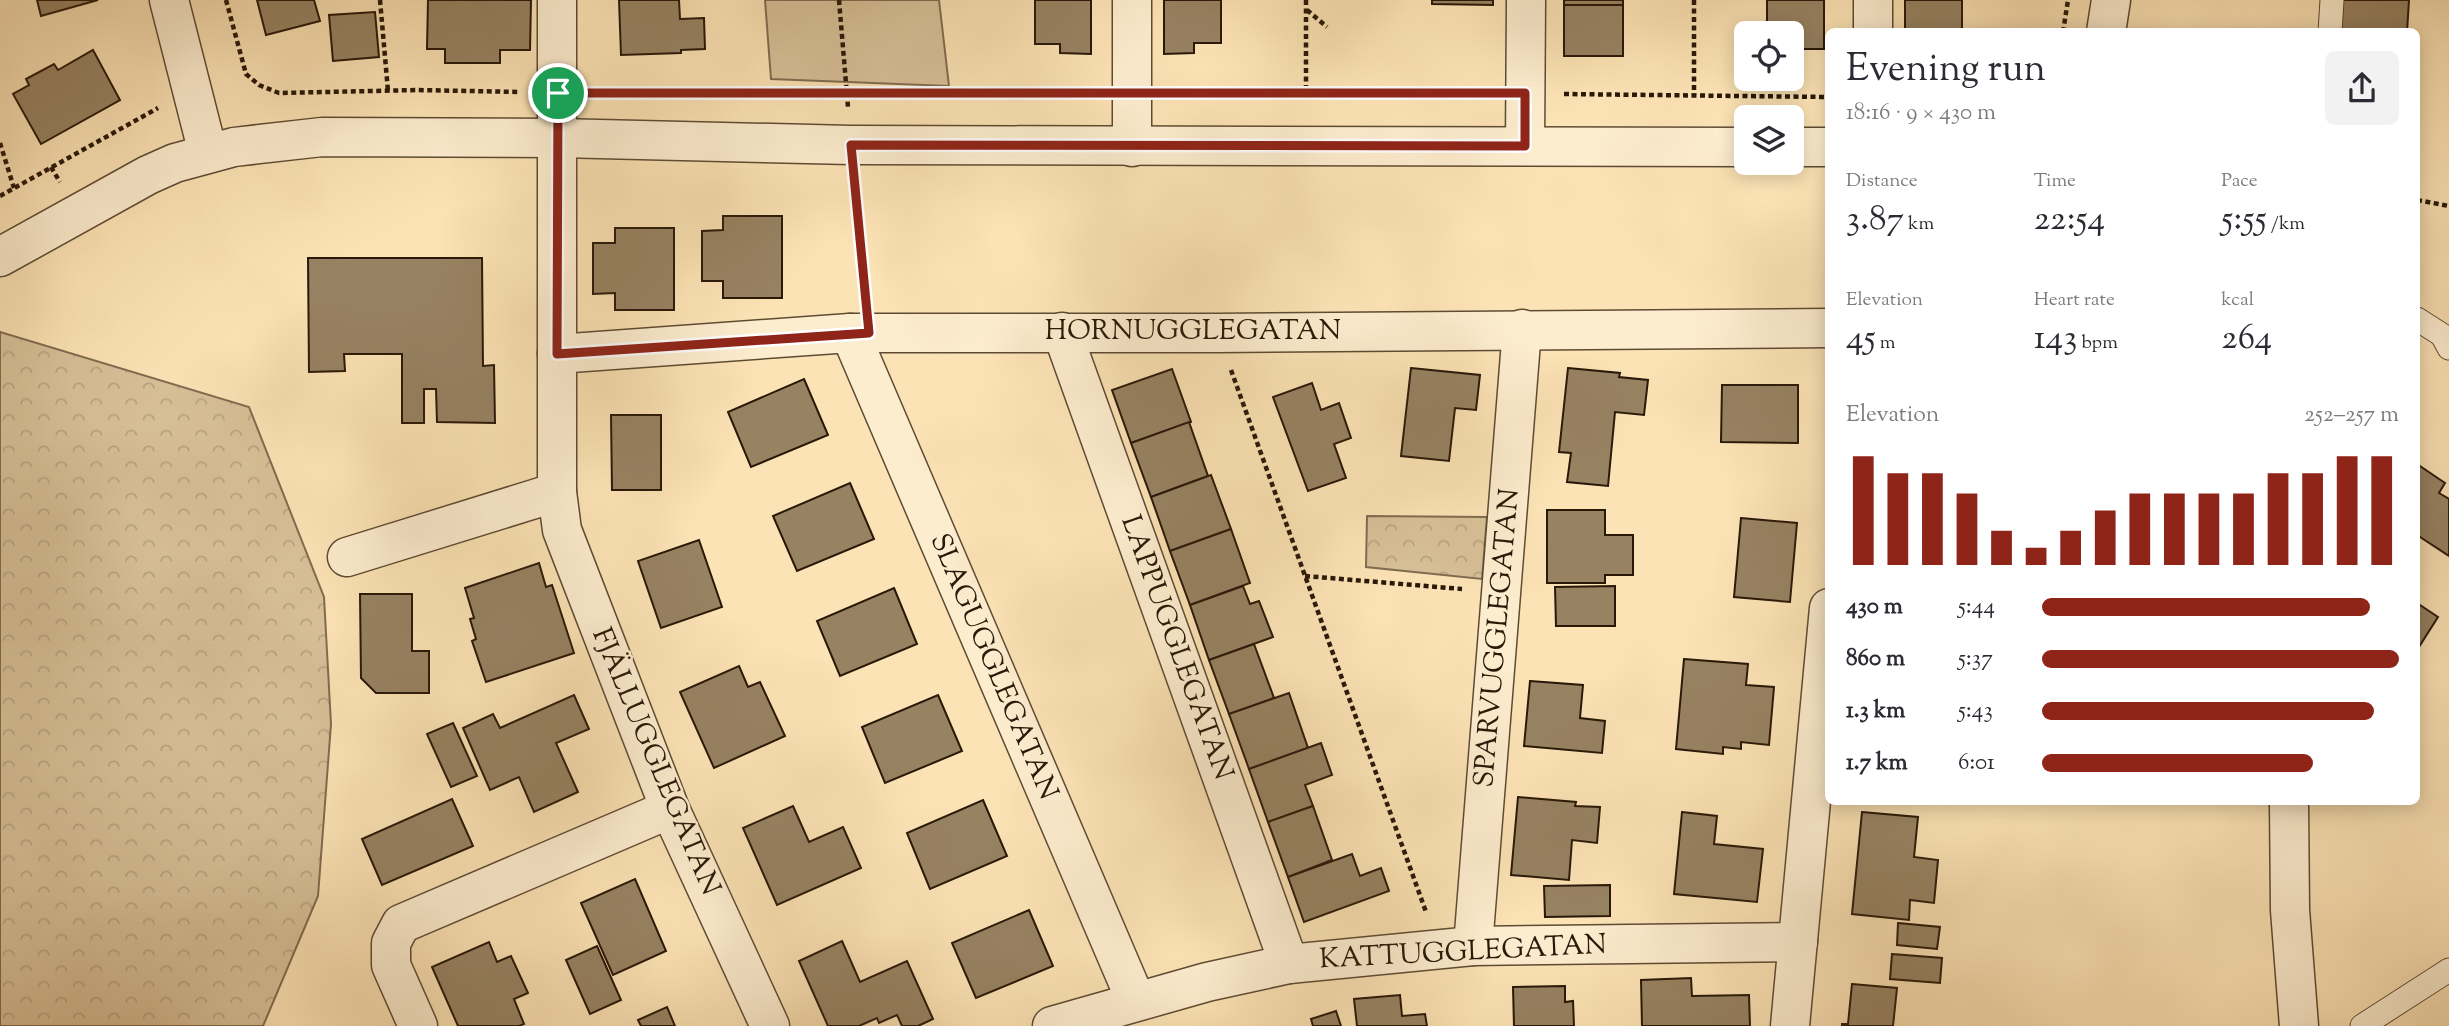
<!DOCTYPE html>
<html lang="en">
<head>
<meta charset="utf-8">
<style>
  :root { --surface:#fff; --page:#f2f2f3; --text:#2b2b33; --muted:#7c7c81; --accent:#8f2418 }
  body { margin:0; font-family:"Sorts Mill Goudy",serif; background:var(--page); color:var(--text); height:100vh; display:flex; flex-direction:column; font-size:26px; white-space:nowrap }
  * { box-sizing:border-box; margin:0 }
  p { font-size:23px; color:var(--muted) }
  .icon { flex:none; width:38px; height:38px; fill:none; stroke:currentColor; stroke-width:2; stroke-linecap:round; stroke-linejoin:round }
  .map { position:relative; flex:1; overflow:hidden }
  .panel { position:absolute; left:1825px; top:28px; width:595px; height:777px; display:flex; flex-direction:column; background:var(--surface); border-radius:10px; box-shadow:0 4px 18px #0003 }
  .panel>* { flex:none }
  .buttons { position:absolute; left:1734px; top:21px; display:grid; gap:14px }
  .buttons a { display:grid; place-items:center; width:70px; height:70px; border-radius:10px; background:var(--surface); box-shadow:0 4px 18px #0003; font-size:35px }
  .pin { position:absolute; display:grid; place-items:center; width:60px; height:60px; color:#fff; margin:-30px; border:4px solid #fff; border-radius:50%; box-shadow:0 2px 7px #0007 }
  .round { display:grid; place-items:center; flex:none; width:74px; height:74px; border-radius:10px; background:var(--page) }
  .headline { display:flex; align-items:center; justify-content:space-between; height:119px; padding:0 21px }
  h1 { font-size:38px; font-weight:600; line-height:52px }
  .stats { display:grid; grid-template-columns:repeat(3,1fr); gap:10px; height:119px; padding:7px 21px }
  .stats div { display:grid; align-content:center }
  .stats b { font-size:35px; font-weight:600 }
  .stats small { font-size:19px; font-weight:400 }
  .stats p { font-size:19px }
  .chart { height:196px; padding:14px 21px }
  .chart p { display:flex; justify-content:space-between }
  .chart svg { width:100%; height:126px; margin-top:7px; stroke:var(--accent); stroke-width:6 }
  ul { padding:0 21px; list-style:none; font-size:23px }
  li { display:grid; grid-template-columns:112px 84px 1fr; align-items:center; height:52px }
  li i { height:18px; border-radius:9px; background:var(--accent) }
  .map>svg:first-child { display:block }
  .grass { fill:#d8c098; stroke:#806c50; stroke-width:2 }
  .forest { fill:url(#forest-crowns); stroke:#806c50; stroke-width:2 }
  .building { fill:#978262; stroke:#291808; stroke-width:2 }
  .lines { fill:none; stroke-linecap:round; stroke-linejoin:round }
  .service-casing { stroke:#5e4b33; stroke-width:25 }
  .minor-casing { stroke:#5e4b33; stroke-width:41 }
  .tertiary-casing { stroke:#5e4b33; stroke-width:41 }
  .path { stroke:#291808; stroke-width:4.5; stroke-dasharray:5 3.5; stroke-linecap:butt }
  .service { stroke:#fdedcf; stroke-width:23 }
  .minor { stroke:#fdedcf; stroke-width:38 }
  .tertiary { stroke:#fdedcf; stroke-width:38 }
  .route-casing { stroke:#fff; stroke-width:14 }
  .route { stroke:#8f2418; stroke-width:9 }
  .labels { text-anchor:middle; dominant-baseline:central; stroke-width:5; stroke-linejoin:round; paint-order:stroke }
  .street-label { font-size:28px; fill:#291808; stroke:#fdedcf }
</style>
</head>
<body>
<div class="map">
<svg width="2449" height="1026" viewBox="0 0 2449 1026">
  <defs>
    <pattern id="forest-crowns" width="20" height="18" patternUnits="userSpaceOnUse" patternTransform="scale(1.75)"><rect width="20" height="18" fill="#d8c098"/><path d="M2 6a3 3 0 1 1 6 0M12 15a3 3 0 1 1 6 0" fill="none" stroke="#b9a482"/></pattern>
  </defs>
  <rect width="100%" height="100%" fill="#fce3b5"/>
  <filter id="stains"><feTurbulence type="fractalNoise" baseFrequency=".00286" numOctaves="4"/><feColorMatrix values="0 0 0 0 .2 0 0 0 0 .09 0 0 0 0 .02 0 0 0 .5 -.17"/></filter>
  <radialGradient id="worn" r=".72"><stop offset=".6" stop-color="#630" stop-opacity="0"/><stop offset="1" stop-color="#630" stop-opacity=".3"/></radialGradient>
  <path class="grass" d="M765,0H939L949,86L771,79Z"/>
  <g class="forest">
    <path d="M0,332L249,407L324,597L331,724L318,896L263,1026H0Z"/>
    <path d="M1367,516L1487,517L1482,579L1366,567Z"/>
  </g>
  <g class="building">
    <path d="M37,0H98L41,16Z"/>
    <path d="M257,0H314L320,21L266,35Z"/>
    <path d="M428,0H531L530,50H500V63H445V49H427Z"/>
    <path d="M619,0H679L680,19L704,18L705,49L681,50V53L621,55Z"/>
    <path d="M1035,0H1091V54L1060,53V44H1035Z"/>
    <path d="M1164,0H1221V43H1194V53L1164,54Z"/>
    <path d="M1432,0H1493V5L1432,4Z"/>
    <rect x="1564" y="0" width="59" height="5"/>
    <path d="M1767,0H1824V49H1793L1792,33H1767Z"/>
    <rect x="1905" y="0" width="57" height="32"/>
    <path d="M2343,0H2409L2407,32H2341Z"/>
    <rect x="1564" y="5" width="59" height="51"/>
    <path d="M375,12L379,57L333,61L329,15Z"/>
    <path d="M93,50L120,100L41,144L13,94L29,85L26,79L54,64L58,70Z"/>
    <path d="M723,216H782V298H723V281H702V231L723,230Z"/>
    <path d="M615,228H674V310H615V293L593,294V243H615Z"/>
    <path d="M308,258H482L483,366L494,365L495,423L437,422L436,389H424V423H402V354H344L345,371L309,372Z"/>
    <path d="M1411,368L1480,375L1476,410L1455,408L1449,461L1401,456Z"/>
    <path d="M1568,368L1620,373L1619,377L1648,380L1644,415L1615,412L1608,486L1567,482L1571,453L1559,452Z"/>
    <path d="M1172,369L1191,422L1131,443L1112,390Z"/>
    <path d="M804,379L828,435L751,467L728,412Z"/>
    <path d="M1312,383L1321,410L1339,403L1351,438L1334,444L1346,478L1308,491L1273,397Z"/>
    <path d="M1722,385H1798V443L1721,442Z"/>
    <path d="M611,415H661V490H612Z"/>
    <path d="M1189,422L1208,476L1151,497L1131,443Z"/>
    <path d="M2417,464L2445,483L2439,493L2449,499V556L2417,535Z"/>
    <path d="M1211,475L1231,529L1170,551L1151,497Z"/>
    <path d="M850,483L874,539L797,571L773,516Z"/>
    <path d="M1547,510H1605V535H1633V575H1605V583H1547Z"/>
    <path d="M1741,518L1797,523L1790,602L1734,597Z"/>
    <path d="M1231,529L1250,583L1190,605L1170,551Z"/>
    <path d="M699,540L722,607L661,628L638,561Z"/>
    <path d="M539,563L546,587L552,585L574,653L486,682L472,641L476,639L470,619L474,618L465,588Z"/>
    <path d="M1243,586L1250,604L1259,601L1273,637L1209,660L1190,605Z"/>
    <path d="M1615,586V626H1556L1555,587Z"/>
    <path d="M894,588L917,644L840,676L817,621Z"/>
    <path d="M360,594H412V651H429V693H376L361,678Z"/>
    <path d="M2417,603L2438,617L2417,650Z"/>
    <path d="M1254,644L1274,698L1229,714L1209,660Z"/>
    <path d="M1684,659L1748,664L1746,685L1774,687L1769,745L1741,742V749L1723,747V754L1676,749Z"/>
    <path d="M739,666L748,687L760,682L785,736L714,768L680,692Z"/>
    <path d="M1530,681L1583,685L1580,718L1605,721L1602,753L1524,746Z"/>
    <path d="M1289,693L1308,748L1249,769L1229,714Z"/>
    <path d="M574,695L589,729L556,743L578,792L534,812L519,777L490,790L463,728L493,714L500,728Z"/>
    <path d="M938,695L962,751L885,783L862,727Z"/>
    <path d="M453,723L477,776L451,787L427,734Z"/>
    <path d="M1321,743L1332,775L1305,785L1313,806L1268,822L1249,769Z"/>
    <path d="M1518,797L1576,802L1575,806L1600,807L1597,843L1572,840L1569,880L1511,875Z"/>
    <path d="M452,799L473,846L382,885L362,839Z"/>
    <path d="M983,800L1007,856L930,889L907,833Z"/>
    <path d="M793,806L809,842L843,827L861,868L777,905L743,828Z"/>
    <path d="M1313,806L1332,860L1288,877L1268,822Z"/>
    <path d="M1682,812L1717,816L1714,844L1763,849L1757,902L1674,894Z"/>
    <path d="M1862,812L1918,817L1914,857L1938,860L1934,903L1910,900L1909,920L1852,914Z"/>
    <path d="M1352,854L1360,876L1381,868L1389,891L1304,922L1288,877Z"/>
    <path d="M635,879L666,951L613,975L581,903Z"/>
    <path d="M1610,885V916L1545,917L1544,886Z"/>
    <path d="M1029,910L1053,966L976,998L952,943Z"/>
    <path d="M1898,923L1940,927L1937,949L1897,945Z"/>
    <path d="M842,941L860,982L907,961L933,1019L918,1026H902L897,1015L879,1023L877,1018L859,1026H828L799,961Z"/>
    <path d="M489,942L497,962L511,956L528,993L514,999L524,1024L519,1026H458L432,967Z"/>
    <path d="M597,946L621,1000L590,1014L566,960Z"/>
    <path d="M1892,954L1942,958L1940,983L1890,979Z"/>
    <path d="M1691,978L1692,996L1749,995L1750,1026H1642L1641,980Z"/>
    <path d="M1852,984L1897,988L1893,1026H1842V1024H1848Z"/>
    <path d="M1565,986V1002L1573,1001L1574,1026H1514L1513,987Z"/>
    <path d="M1400,995L1402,1016L1425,1014L1427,1026H1357L1354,999Z"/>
    <path d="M667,1007L675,1026H641L638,1020Z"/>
    <path d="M1336,1011L1341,1026H1313L1311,1019Z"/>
  </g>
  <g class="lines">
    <defs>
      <g id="service">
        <path d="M2330,32L2332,0"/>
        <path d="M2417,319L2442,335L2449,348"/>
        <path d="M2362,1026L2449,970"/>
      </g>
      <g id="minor">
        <path d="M169,0L208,153"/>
        <path d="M557,0V492L562,530L670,809L770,1026"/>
        <path d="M1873,0V32"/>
        <path d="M1525,146L1526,0"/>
        <path d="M1132,147V0"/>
        <path d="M1062,332L1289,964"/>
        <path d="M850,333L1136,1001"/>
        <path d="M557,354L850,333H1217L1829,328"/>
        <path d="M347,557L557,492"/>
        <path d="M2289,802L2290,910L2299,1026"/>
        <path d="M1473,946L1522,329"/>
        <path d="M418,1026L391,965V943L401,924L670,809"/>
        <path d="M1052,1026L1207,982L1289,964L1473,946L1798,942"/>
        <path d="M1790,1026L1829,608"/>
      </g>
      <g id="tertiary">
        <path d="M2106,32L2111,0"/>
        <path d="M1792,147H1829"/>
        <path d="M0,257L148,175L175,163L234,147L322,137L558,138L851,145L1746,147"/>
      </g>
    </defs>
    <use href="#service" class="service-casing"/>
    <use href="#minor" class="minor-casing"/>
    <use href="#tertiary" class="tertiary-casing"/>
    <g class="path">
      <path d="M226,0L246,74L259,85L279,93L417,90L520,92"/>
      <path d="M380,0L388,91"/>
      <path d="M839,0L848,107"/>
      <path d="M1306,0V93"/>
      <path d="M1694,0V95"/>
      <path d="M1307,10L1327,27"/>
      <path d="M2063,32L2068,0"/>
      <path d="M595,93H1094"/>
      <path d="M1169,93H1489"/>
      <path d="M1564,94L1829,97"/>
      <path d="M0,143L14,188"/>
      <path d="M51,167L60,182"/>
      <path d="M855,182L866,295"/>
      <path d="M0,196L158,108"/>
      <path d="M2417,200L2449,206"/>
      <path d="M1231,370L1426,912"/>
      <path d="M1305,576L1462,589"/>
    </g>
    <use href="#service" class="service"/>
    <use href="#minor" class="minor"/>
    <use href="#tertiary" class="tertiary"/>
  </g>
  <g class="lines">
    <defs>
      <path id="route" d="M558,93H1525V146L851,145L869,333L557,354Z"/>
    </defs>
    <use href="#route" class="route-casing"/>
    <use href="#route" class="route"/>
  </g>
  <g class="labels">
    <g class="street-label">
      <text x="1193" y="332">HORNUGGLEGATAN</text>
      <text transform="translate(1498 638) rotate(-85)">SPARVUGGLEGATAN</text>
      <text transform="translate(1176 648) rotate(70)">LAPPUGGLEGATAN</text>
      <text transform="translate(993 667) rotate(67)">SLAGUGGLEGATAN</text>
      <text transform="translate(655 762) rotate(67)">FJÄLLUGGLEGATAN</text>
      <text transform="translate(1463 953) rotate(-3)">KATTUGGLEGATAN</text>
    </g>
  </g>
  <rect width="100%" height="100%" filter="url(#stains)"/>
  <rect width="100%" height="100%" fill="url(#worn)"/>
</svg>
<div class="buttons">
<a><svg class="icon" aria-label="locate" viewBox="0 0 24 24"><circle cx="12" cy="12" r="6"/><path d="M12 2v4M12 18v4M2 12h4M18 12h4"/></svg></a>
<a><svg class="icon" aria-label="layers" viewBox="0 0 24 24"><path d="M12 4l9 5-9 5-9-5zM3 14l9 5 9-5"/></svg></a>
</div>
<div class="pin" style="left:558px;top:93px;background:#1e9e55"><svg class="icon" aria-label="arrive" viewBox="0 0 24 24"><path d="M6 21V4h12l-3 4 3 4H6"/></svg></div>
<section class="panel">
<div class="headline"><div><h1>Evening run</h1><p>18:16 · 9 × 430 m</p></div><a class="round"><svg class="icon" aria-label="share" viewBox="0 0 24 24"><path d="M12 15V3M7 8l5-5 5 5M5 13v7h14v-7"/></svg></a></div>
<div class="stats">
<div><p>Distance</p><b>3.87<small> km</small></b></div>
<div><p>Time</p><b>22:54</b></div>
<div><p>Pace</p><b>5:55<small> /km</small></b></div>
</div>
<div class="stats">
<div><p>Elevation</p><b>45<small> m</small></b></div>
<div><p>Heart rate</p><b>143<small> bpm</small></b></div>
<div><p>kcal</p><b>264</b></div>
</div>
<div class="chart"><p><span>Elevation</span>252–257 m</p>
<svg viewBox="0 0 160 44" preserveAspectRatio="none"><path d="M5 44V6M15 44V12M25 44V12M35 44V19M45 44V32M55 44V38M65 44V32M75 44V25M85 44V19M95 44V19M105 44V19M115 44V19M125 44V12M135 44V12M145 44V6M155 44V6"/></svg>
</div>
<ul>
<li><b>430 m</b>5:44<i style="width:92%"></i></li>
<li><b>860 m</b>5:37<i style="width:100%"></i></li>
<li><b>1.3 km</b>5:43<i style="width:93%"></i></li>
<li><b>1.7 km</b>6:01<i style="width:76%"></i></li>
</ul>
</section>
</div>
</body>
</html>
